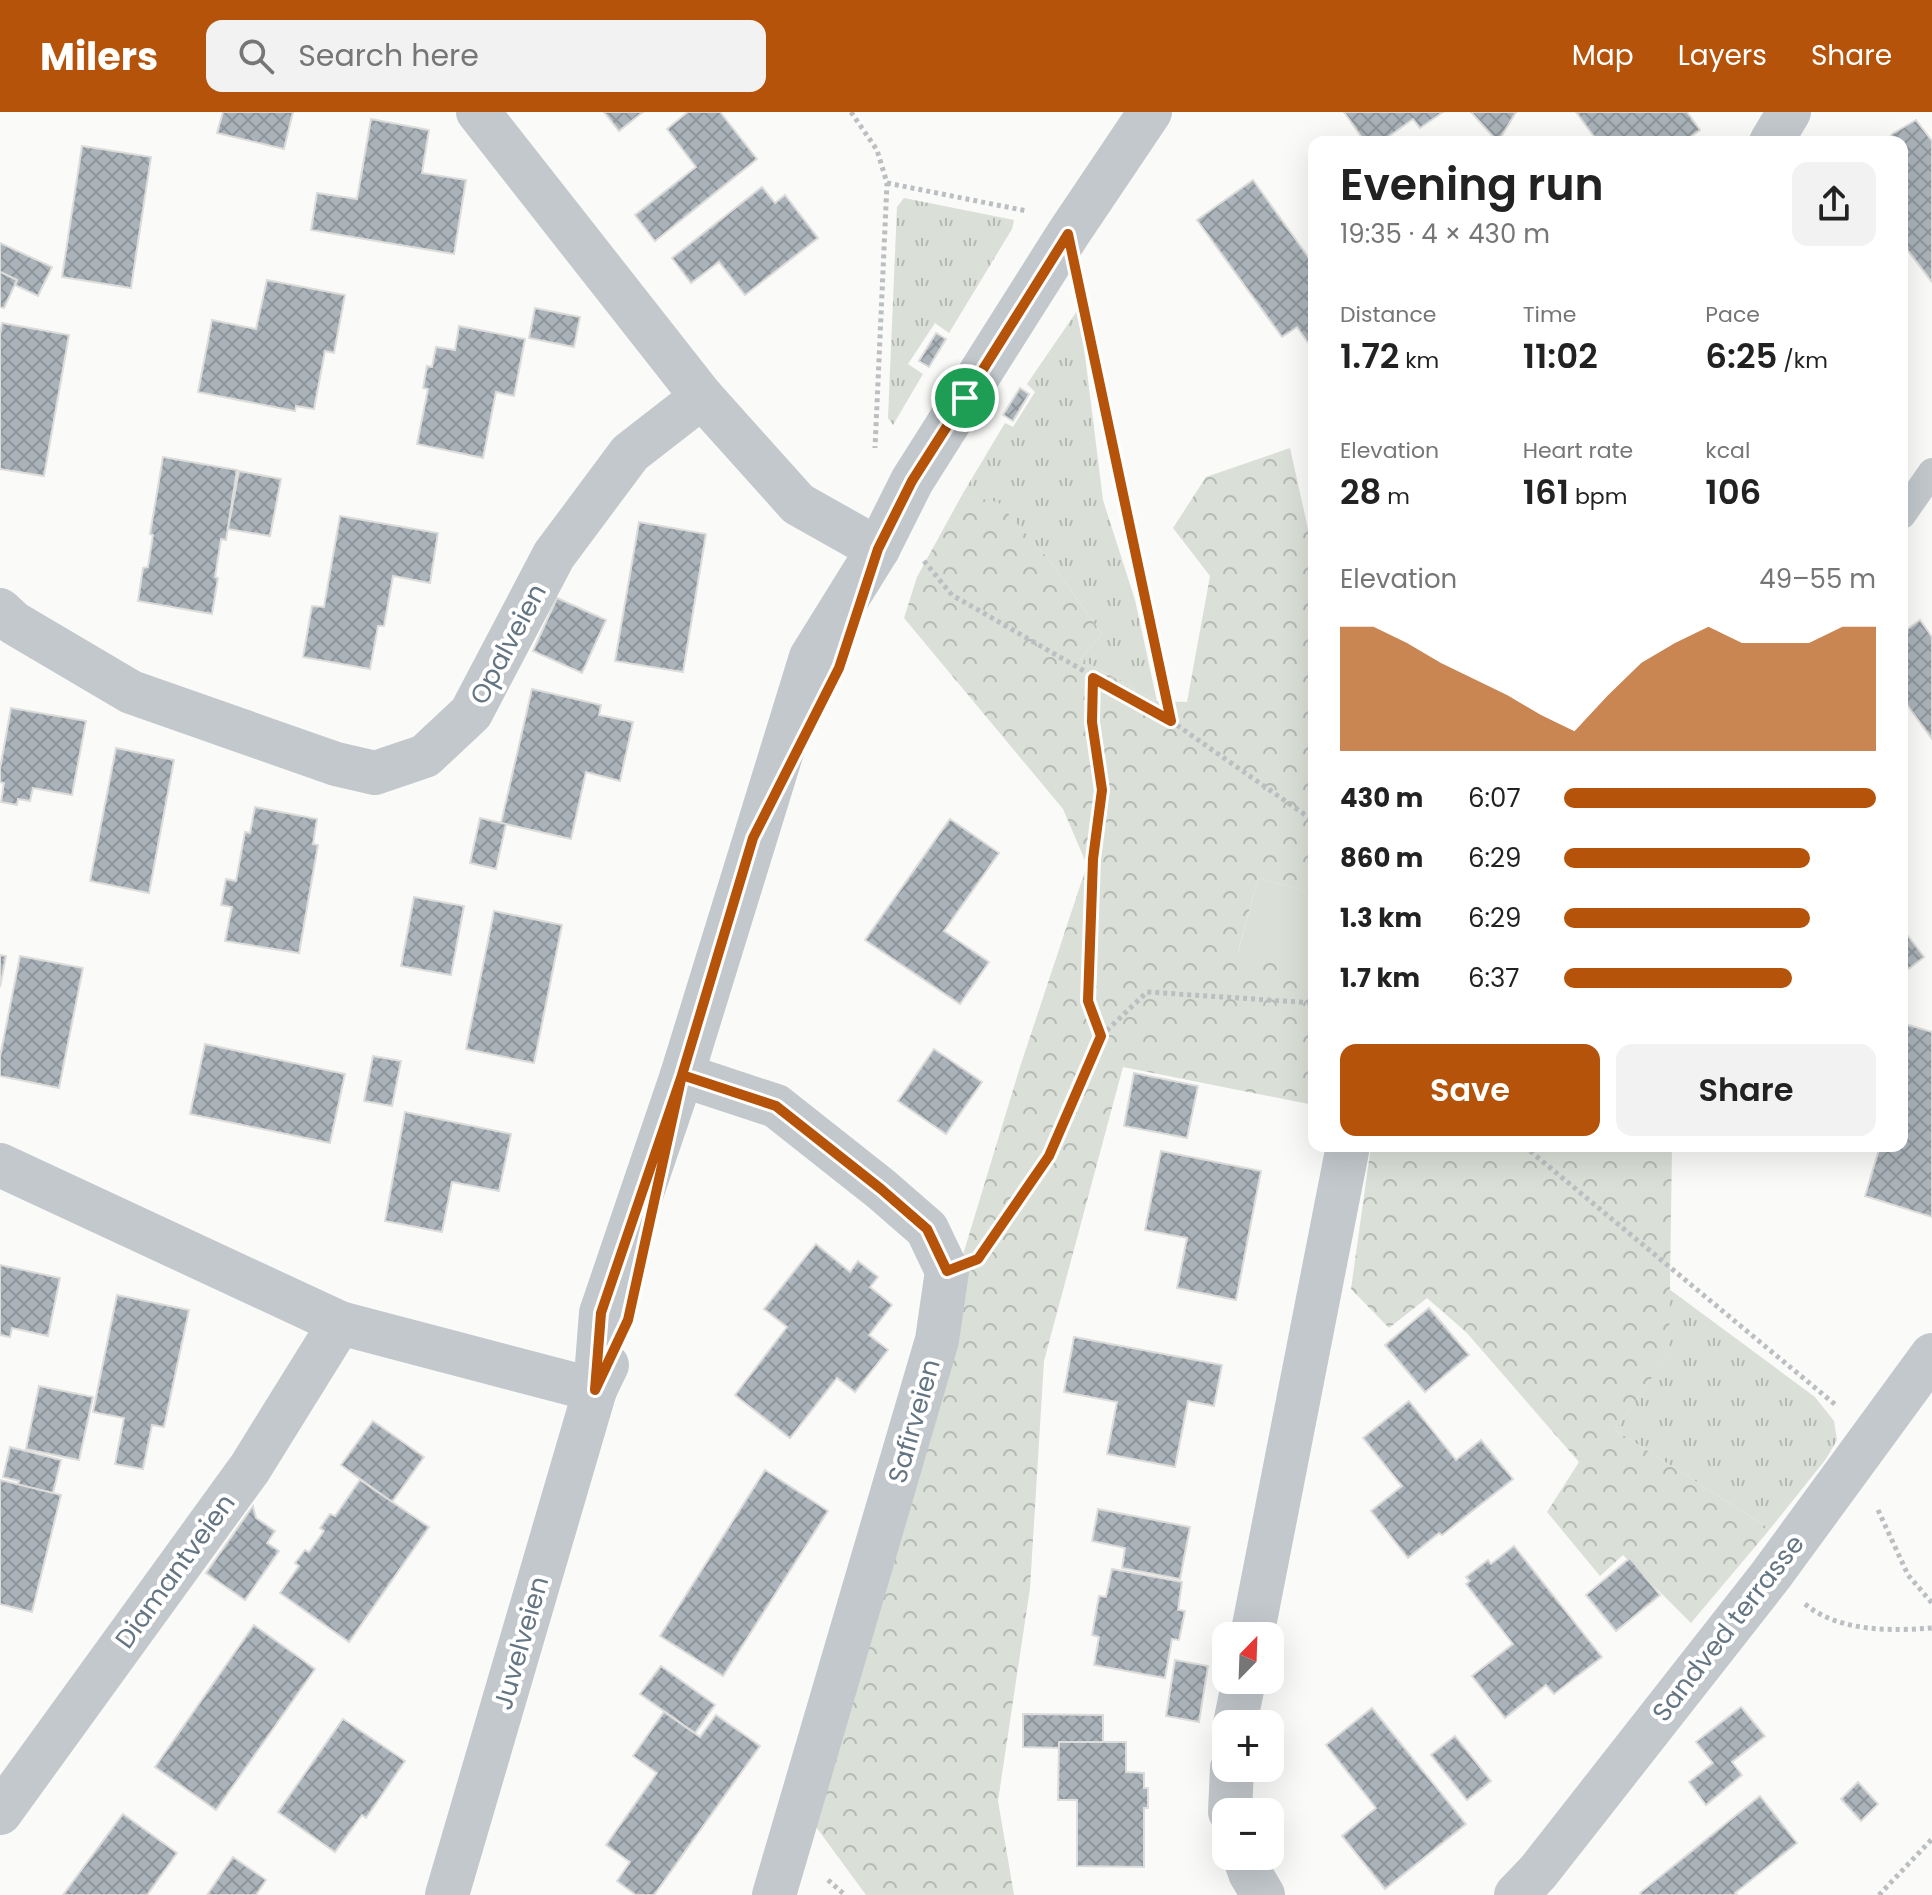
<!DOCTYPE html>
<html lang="en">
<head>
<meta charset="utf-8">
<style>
  :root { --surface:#fff; --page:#f2f2f2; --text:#222; --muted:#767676; --accent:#b45309 }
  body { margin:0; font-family:Poppins,sans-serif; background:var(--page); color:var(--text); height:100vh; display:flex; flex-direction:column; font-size:30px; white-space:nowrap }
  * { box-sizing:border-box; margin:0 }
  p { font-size:26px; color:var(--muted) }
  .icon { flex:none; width:44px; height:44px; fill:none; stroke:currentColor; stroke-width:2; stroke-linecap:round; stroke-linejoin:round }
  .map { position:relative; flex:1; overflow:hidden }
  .details { position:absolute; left:1308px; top:24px; width:600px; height:1016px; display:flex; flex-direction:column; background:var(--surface); border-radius:16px; box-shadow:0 8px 32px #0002 }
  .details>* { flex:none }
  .needle { width:52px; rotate:23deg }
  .fabs { position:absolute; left:1212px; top:1510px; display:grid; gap:16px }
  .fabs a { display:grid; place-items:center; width:72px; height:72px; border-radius:16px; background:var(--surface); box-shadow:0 8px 32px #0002; font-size:40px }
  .pin { position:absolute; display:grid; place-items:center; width:68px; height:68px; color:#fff; margin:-34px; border:4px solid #fff; border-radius:50%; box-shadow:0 2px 8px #0007 }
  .round { display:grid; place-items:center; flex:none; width:84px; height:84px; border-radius:16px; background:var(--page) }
  .head { display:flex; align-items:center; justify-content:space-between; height:136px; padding:0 32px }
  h1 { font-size:44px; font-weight:600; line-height:60px }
  .stats { display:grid; grid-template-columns:repeat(3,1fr); gap:12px; height:136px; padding:8px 32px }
  .stats div { display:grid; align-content:center }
  .stats b { font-size:34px; font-weight:600 }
  .stats small { font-size:22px; font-weight:400 }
  .stats p { font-size:22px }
  .chart { height:224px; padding:16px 32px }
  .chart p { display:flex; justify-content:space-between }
  .chart svg { width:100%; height:144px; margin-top:8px; fill:var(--accent); opacity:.7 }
  .button { display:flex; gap:16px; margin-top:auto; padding:16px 32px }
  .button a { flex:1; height:92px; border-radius:16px; background:var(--accent); color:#fff; font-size:32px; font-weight:600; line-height:92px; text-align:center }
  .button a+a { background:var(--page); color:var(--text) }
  ul { padding:0 32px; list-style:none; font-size:26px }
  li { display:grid; grid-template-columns:128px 96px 1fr; align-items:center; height:60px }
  li i { height:20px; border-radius:10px; background:var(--accent) }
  header { display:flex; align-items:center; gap:48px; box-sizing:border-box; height:112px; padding:0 40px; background:var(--accent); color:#fff }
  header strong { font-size:38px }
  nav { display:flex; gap:44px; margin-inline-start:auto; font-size:28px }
  .search { width:560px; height:72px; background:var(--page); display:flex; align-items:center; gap:20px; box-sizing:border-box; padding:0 28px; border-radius:16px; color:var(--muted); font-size:30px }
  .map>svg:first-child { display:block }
  .grass { fill:url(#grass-tufts) }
  .forest { fill:url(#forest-crowns) }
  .pitch { fill:#dadfd7 }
  .building { fill:url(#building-cross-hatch); stroke:#dcdcda; stroke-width:2 }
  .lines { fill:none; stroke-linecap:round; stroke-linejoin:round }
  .path { stroke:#bbbfc2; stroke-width:5; stroke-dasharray:4 4; stroke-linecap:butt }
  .service { stroke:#c3c8cc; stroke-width:28 }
  .minor { stroke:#c3c8cc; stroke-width:44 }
  .tertiary { stroke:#c3c8cc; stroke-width:44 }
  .route-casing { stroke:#fff; stroke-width:16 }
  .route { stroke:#b45309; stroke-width:10 }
  .labels { text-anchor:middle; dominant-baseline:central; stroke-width:8; stroke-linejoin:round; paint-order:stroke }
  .street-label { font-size:26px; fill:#657683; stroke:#fff }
</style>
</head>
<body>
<header>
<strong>Milers</strong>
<div class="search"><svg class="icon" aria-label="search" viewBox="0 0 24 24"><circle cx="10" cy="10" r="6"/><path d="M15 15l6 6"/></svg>Search here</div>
<nav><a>Map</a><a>Layers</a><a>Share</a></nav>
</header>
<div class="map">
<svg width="1932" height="1783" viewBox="0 0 1932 1783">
  <defs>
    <pattern id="grass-tufts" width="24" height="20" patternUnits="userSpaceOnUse" patternTransform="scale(2)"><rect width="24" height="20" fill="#dadfd7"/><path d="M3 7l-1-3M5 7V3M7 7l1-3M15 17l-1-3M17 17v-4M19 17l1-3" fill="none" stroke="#b4b9b4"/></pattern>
    <pattern id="forest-crowns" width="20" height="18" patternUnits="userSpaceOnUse" patternTransform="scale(2)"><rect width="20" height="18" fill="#dadfd7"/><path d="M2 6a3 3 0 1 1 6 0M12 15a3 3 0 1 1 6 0" fill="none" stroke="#b4b9b4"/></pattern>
    <pattern id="building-cross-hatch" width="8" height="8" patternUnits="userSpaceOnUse" patternTransform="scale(2)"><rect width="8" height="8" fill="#aab3b9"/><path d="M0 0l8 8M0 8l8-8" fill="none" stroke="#8e969c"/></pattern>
  </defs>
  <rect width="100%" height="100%" fill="#fafaf8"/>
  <g class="grass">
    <path d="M904,86L1014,108L1012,117L949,221L935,211L908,252L923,262L893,313L888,306L897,95Z"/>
    <path d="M1079,196L1103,388L1135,488L1157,589L1080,547L1102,522L1051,450L998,391L962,383L1005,311L1013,315L1035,280L1027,272Z"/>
    <path d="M1669,1177L1815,1285L1834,1309L1837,1328L1826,1347L1770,1417L1615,1318L1668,1242Z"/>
  </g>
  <g class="forest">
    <path d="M1290,336L1314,444V781L1258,766L1238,840L1314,861V993L1123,955L1044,1249L1030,1476L998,1689L1014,1783H866L808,1704L955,1169L1020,955L1087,753L1063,697L904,506L917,465L962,383L998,390L1051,450L1102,522L1080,547L1157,589L1187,590L1210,464L1173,416L1206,365Z"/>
    <path d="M1371,1034H1672L1669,1241L1615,1318L1770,1417L1691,1511L1623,1443L1600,1464L1547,1400L1579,1350L1467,1221L1427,1186L1389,1216L1351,1177Z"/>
  </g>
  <path class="pitch" d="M1258,766L1314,781V861L1238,841Z"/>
  <g class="building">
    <path d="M223,0H293L284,37L217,21Z"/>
    <path d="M604,0H643L619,19Z"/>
    <path d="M688,0H720L757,47L655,129L635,103L696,55L667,17Z"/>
    <path d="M1344,0H1443L1420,16L1413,7L1381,30H1365Z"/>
    <path d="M1471,0H1516L1498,30Z"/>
    <path d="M1576,0H1687L1700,18L1684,30H1598Z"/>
    <path d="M371,7L429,18L422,61L466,68L454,142L311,118L317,81L357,87Z"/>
    <path d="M1916,8L1932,29V170L1902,131V30H1887L1892,22Z"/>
    <path d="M82,34L151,45L131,176L62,165Z"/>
    <path d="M1253,68L1314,153V239L1297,215L1282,225L1197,108Z"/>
    <path d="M762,75L775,91L785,83L818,126L745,183L719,150L691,171L672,146Z"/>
    <path d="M0,131L52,155L38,184L15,173L17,168L0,160Z"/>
    <path d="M0,160L17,168L4,196L0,195Z"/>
    <path d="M267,168L345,183L334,241L325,239L314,297L296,294L295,299L198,280L212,208L256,217Z"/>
    <path d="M535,196L580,205L574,235L529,226Z"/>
    <path d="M2,211L69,223L44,364L0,357V223Z"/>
    <path d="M459,214L525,227L514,284L496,280L483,346L417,332L428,277L423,276L427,254L432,255L436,235L455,238Z"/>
    <path d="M936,221L946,227L929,255L919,249Z"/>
    <path d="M1020,276L1029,282L1013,309L1003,303Z"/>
    <path d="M163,345L237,358L226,428L221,427L215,465L218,466L212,502L138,489L143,456L148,455L153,423L150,422Z"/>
    <path d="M239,359L281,367L270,424L228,417Z"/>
    <path d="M340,404L438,421L430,471L393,464L384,514H378L370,557L303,545L312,494L324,495Z"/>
    <path d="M639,410L706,422L683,560L615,549Z"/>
    <path d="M557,486L606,508L582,561L533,539Z"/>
    <path d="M1920,508L1932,525V627L1905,590L1902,592V521Z"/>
    <path d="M532,577L601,593L599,603L633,610L620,669L586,660L571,727L501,711Z"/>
    <path d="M11,596L86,609L72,683L33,676L30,689L18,687L17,693L1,690L4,671L0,670V657Z"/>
    <path d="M116,636L174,648L149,781L90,769Z"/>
    <path d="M255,695L317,707L313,732L318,733L299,841L225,829L232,795L221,793L226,767L236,769L245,720L250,721Z"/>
    <path d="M480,706L506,712L496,757L470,751Z"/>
    <path d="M950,707L999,741L944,819L989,850L960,892L865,828Z"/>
    <path d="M414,785L464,794L451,863L401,854Z"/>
    <path d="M494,799L562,813L534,951L466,937Z"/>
    <path d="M1902,816L1924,845L1902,862Z"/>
    <path d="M0,843L6,844L0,875Z"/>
    <path d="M20,844L83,856L59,976L0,964V945Z"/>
    <path d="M1902,911L1932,920V1105L1865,1084L1880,1034H1902L1904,954L1902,953Z"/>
    <path d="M205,932L345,962L330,1031L190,1002Z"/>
    <path d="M934,937L982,970L946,1022L898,989Z"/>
    <path d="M373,944L401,949L392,994L364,989Z"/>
    <path d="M1134,961L1198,974L1187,1026L1124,1014Z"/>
    <path d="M405,1000L511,1022L499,1079L452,1070L442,1120L385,1109Z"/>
    <path d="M1161,1039L1261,1059L1236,1188L1177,1176L1187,1126L1145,1118Z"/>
    <path d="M816,1132L850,1160L858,1149L878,1165L870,1175L892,1193L869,1223L888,1238L855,1280L837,1266L790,1326L735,1283L787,1215L764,1197Z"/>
    <path d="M0,1153L60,1166L48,1224L12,1216L10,1225L0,1223Z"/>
    <path d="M117,1183L189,1198L164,1315L152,1313L143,1357L115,1352L124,1306L93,1300Z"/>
    <path d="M1429,1196L1469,1243L1425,1280L1385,1233Z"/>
    <path d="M1074,1225L1222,1253L1214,1294L1188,1289L1175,1355L1107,1342L1117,1290L1064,1280Z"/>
    <path d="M39,1274L93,1285L79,1348L26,1337Z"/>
    <path d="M1409,1289L1456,1348L1481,1328L1513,1367L1442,1423L1439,1421L1408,1446L1371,1399L1402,1374L1363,1326Z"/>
    <path d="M373,1309L424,1345L392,1390L341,1353Z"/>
    <path d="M10,1335L61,1348L53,1381L18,1373L19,1369L3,1365Z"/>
    <path d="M765,1358L828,1399L723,1564L660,1524Z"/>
    <path d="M0,1368L61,1383L32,1500L0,1492Z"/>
    <path d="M360,1368L429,1415L349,1530L280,1481L299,1454L295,1451L305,1438L309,1440L324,1419L320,1416L330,1402L335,1404Z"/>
    <path d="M253,1394L256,1406L275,1419L267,1431L279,1439L245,1488L206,1461Z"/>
    <path d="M1098,1397L1190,1415L1180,1467L1122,1456L1125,1436L1092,1429Z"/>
    <path d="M1514,1434L1602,1545L1554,1582L1546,1573L1505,1606L1472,1564L1513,1532L1466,1472L1470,1469L1466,1465L1488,1448L1491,1452Z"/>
    <path d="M1630,1446L1660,1483L1616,1519L1586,1483Z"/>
    <path d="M1112,1457L1182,1470L1178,1498L1185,1499L1179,1528L1172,1527L1165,1566L1094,1553L1099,1525L1092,1523L1099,1484L1106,1485Z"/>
    <path d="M254,1513L315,1557L216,1698L155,1655Z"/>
    <path d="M1175,1548L1208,1554L1199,1610L1166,1604Z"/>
    <path d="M661,1554L715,1593L695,1621L640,1582Z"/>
    <path d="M1741,1595L1765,1624L1732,1650L1742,1663L1706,1693L1689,1670L1713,1651L1696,1630Z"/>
    <path d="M1372,1596L1466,1712L1385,1777L1342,1724L1376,1696L1326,1633Z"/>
    <path d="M664,1600L700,1625L716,1603L760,1634L654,1783H636L617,1769L630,1750L606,1733L657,1661L633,1644Z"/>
    <path d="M1023,1602L1103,1603V1630H1059V1636L1023,1635Z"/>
    <path d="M343,1607L405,1649L366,1706L362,1703L335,1740L278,1700Z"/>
    <path d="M1455,1624L1491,1669L1467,1688L1431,1643Z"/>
    <path d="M1059,1630H1126V1660L1144,1661V1676H1148V1696H1144V1755L1077,1754V1688H1058Z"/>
    <path d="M1858,1670L1878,1692L1861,1709L1841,1687Z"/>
    <path d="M1760,1684L1797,1731L1735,1781L1737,1783H1642L1640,1781Z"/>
    <path d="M123,1702L177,1741L147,1783H63Z"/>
    <path d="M233,1745L266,1768L256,1783H207Z"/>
  </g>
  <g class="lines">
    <g class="path">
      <path d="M851,0L877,38L887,71L875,336"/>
      <path d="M887,71L1027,99"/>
      <path d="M1082,190L1171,609"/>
      <path d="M924,449L952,483L1171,609L1314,709"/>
      <path d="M1093,566L1092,610L1102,678L1093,747L1088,889L1101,924"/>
      <path d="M1524,1034L1837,1294"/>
      <path d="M987,1134L1049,1044L1101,924L1147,880L1314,891"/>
      <path d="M1878,1398L1908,1463L1932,1491"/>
      <path d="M1805,1492C1839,1520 1890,1519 1932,1516"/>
      <path d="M828,1768L845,1783"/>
      <path d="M1879,1783L1932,1727"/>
    </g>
    <path class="service" d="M1902,403L1932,360"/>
    <g class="minor">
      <path d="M478,0L702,285L798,392L878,437"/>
      <path d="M1771,30L1789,0"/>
      <path d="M0,498L14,511L131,580L336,652L375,661L425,644L471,601L554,443L630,341L702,285"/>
      <path d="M682,963L776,994L881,1077L927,1117L947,1159L937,1228L774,1783"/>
      <path d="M0,1053L340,1211L595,1278"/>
      <path d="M1252,1524L1348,1034"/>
      <path d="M1235,1612L1244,1568"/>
      <path d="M1230,1700L1232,1656"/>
      <path d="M0,1701L250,1356L340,1211"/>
      <path d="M1244,1744L1250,1761L1263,1783"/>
      <path d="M1516,1783L1538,1760L1771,1463L1932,1243"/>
    </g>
    <g class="tertiary">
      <path d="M595,1278L601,1201L682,963L811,545L878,437L912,369L1068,122L1150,0"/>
      <path d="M447,1783L595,1278L607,1253"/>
    </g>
  </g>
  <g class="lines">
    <defs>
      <path id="route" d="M965,286L912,369L878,437L839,556L753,726L682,963L628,1208L595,1278L601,1201L682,963L776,994L881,1077L927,1117L947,1159L978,1147L1049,1044L1101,924L1088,889L1093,747L1102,678L1092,610L1093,566L1171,609L1068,122L965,286"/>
    </defs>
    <use href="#route" class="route-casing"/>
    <use href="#route" class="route"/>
  </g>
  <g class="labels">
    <g class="street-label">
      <text transform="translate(508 532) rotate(-62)">Opalveien</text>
      <text transform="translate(914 1309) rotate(-74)">Safirveien</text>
      <text transform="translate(175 1459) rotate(-54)">Diamantveien</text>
      <text transform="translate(1728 1516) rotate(-52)">Sandved terrasse</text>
      <text transform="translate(521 1531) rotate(-74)">Juvelveien</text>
    </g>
  </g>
</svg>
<div class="fabs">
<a><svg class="needle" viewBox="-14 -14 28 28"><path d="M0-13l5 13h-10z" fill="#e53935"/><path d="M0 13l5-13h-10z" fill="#767676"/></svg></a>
<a>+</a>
<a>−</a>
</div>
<div class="pin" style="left:965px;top:286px;background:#1e9e55"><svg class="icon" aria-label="arrive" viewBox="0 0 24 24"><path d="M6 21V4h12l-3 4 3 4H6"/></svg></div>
<section class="details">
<div class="head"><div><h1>Evening run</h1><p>19:35 · 4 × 430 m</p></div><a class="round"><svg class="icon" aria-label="share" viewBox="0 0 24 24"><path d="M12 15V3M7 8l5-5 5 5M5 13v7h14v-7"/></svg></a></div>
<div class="stats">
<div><p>Distance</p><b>1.72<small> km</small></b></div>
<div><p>Time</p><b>11:02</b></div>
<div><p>Pace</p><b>6:25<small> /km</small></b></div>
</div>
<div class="stats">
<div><p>Elevation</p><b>28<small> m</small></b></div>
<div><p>Heart rate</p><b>161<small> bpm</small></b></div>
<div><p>kcal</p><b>106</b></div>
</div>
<div class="chart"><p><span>Elevation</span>49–55 m</p>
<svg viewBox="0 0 160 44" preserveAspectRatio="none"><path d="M0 44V6L10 6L20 11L30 17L40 22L50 27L60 33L70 38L80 27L90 17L100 11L110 6L120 11L130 11L140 11L150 6L160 6V44z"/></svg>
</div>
<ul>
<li><b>430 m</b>6:07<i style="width:100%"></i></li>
<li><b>860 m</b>6:29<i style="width:79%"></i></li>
<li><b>1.3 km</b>6:29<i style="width:79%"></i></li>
<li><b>1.7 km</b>6:37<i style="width:73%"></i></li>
</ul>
<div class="button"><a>Save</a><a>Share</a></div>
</section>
</div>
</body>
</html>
